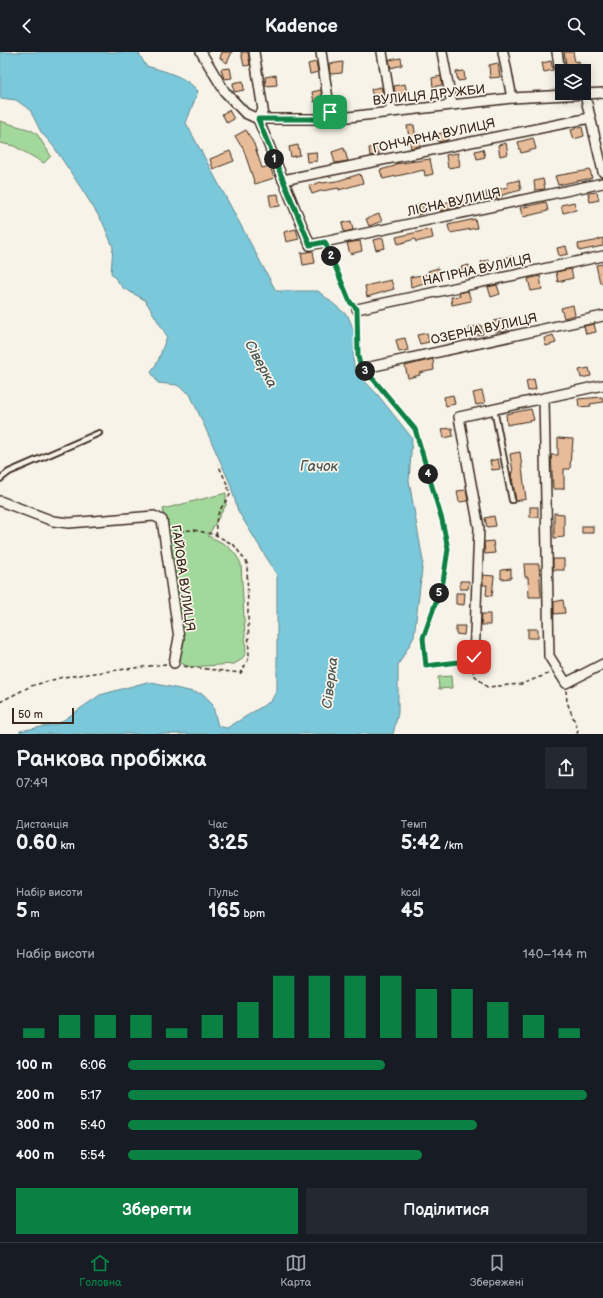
<!DOCTYPE html>
<html lang="uk">
<head>
<meta charset="utf-8">
<style>
  :root { --surface:#171b24; --page:#242831; --text:#f1f3f6; --muted:#9ea1a6; --line:#363941; --accent:#0b8043 }
  body { margin:0; font-family:"Balsamiq Sans",sans-serif; background:var(--page); color:var(--text); height:100vh; display:flex; flex-direction:column; font-size:15px; white-space:nowrap }
  * { box-sizing:border-box; margin:0 }
  p { font-size:13px; color:var(--muted) }
  .icon { flex:none; width:22px; height:22px; fill:none; stroke:currentColor; stroke-width:2; stroke-linecap:round; stroke-linejoin:round }
  .map { position:relative; height:682px; overflow:hidden }
  .sheet { display:flex; flex-direction:column; background:var(--surface); flex:1 }
  .sheet>* { flex:none }
  .controls { position:absolute; left:555px; top:12px; display:grid; gap:8px }
  .controls a { display:grid; place-items:center; width:36px; height:36px; border-radius:0px; background:var(--surface); box-shadow:0 2px 10px #0003; font-size:20px }
  .scale { position:absolute; left:12px; bottom:10px; width:62px; box-sizing:border-box; padding-left:4px; border:2px solid #3b2a1e; border-top:0; font-size:11px; line-height:14px; white-space:nowrap; color:#3b2a1e; -webkit-text-stroke:3px #f7f3e8; paint-order:stroke }
  .pin { position:absolute; display:grid; place-items:center; width:34px; height:34px; color:#fff; margin:-17px; border-radius:8px; box-shadow:0 2px 6px #0006 }
  .km { position:absolute; width:20px; height:20px; margin:-10px; border-radius:50%; background:#222; color:#fff; font-size:11px; line-height:20px; text-align:center }
  .round { display:grid; place-items:center; flex:none; width:42px; height:42px; border-radius:0px; background:var(--page) }
  .overview { display:flex; align-items:center; justify-content:space-between; height:68px; padding:0 16px }
  h1 { font-size:22px; font-weight:700; line-height:30px }
  .stats { display:grid; grid-template-columns:repeat(3,1fr); gap:6px; height:68px; padding:4px 16px }
  .stats div { display:grid; align-content:center }
  .stats b { font-size:20px; font-weight:700 }
  .stats small { font-size:11px; font-weight:400 }
  .stats p { font-size:11px }
  .chart { height:112px; padding:8px 16px }
  .chart p { display:flex; justify-content:space-between }
  .chart svg { width:100%; height:72px; margin-top:4px; stroke:var(--accent); stroke-width:6 }
  .primary-button { display:flex; gap:8px; margin-top:auto; padding:8px 16px }
  .primary-button a { flex:1; height:46px; border-radius:0px; background:var(--accent); color:#fff; font-size:16px; font-weight:700; line-height:46px; text-align:center }
  .primary-button a+a { background:var(--page); color:var(--text) }
  ul { padding:0 16px; list-style:none; font-size:13px }
  li { display:grid; grid-template-columns:64px 48px 1fr; align-items:center; height:30px }
  li i { height:10px; border-radius:5px; background:var(--accent) }
  header { display:flex; justify-content:space-between; align-items:center; height:52px; padding:0 16px; background:var(--surface); font-size:18px; font-weight:700 }
  .dock { display:flex; justify-content:space-around; align-items:center; height:56px; border-top:1px solid var(--line); background:var(--surface); font-size:11px; color:var(--muted) }
  .dock a { display:grid; justify-items:center; gap:2px }
  .dock .on { color:var(--accent) }
  .map>svg:first-child { display:block }
  .green { fill:#a2d89c; stroke:#6e815d }
  .water { fill:#7cc8db; stroke:#62898f }
  .building { fill:#e8bc98; stroke:#3b2a1e }
  .lines { fill:none; stroke-linecap:round; stroke-linejoin:round }
  .service-casing { stroke:#3b2a1e; stroke-width:8 }
  .minor-casing { stroke:#3b2a1e; stroke-width:12 }
  .path { stroke:#3b2a1e; stroke-width:1.5; stroke-dasharray:4 3; stroke-linecap:butt }
  .service { stroke:#f7f3e8; stroke-width:4.5 }
  .minor { stroke:#f7f3e8; stroke-width:9 }
  .route-casing { stroke:#fff; stroke-width:8 }
  .route { stroke:#0b8043; stroke-width:5 }
  .labels { text-anchor:middle; dominant-baseline:central; stroke-width:3.5; stroke-linejoin:round; paint-order:stroke }
  .street-label { font-size:13px; fill:#3b2a1e; stroke:#f7f3e8 }
  .water-label { font-size:14px; font-style:italic; fill:#4e5957; stroke:#f7f3e8 }
</style>
</head>
<body>
<header><svg class="icon" aria-label="back" viewBox="0 0 24 24"><path d="M15 5l-7 7 7 7"/></svg>Kadence<svg class="icon" aria-label="search" viewBox="0 0 24 24"><circle cx="10" cy="10" r="6"/><path d="M15 15l6 6"/></svg></header>
<div class="map">
<svg width="603" height="682" viewBox="0 0 603 682">
  <rect width="100%" height="100%" fill="#f7f3e8"/>
  <filter id="ink" filterUnits="userSpaceOnUse"><feTurbulence type="fractalNoise" baseFrequency=".025" numOctaves="2"/><feDisplacementMap in="SourceGraphic" scale="8" xChannelSelector="R" yChannelSelector="G"/><feConvolveMatrix kernelMatrix="1 2 1 2 8 2 1 2 1" color-interpolation-filters="sRGB"/></filter>
  <g filter="url(#ink)">
    <g class="green">
      <path d="M0,69L31,78L37,82L51,104L44,111L14,94L0,91Z"/>
      <path d="M226,441V453L208,484C224,491 234,496 241,512L246,601L241,608L234,612L191,615L180,611L177,607L184,585L163,457Z"/>
      <path d="M451,624L452,636L439,637L438,625Z"/>
    </g>
    <path class="water" d="M0,0H138L146,14C165,19 185,24 198,39L186,71L276,239H318L348,264L356,284L353,307L355,319L377,342L412,386L409,429L423,509L414,585L398,613V661L393,682H20V679L58,672L100,643L147,630L203,642L212,651L218,674L227,676L271,649L277,638V523L238,459L230,431L190,342L177,333L158,331L151,320L158,309L167,284L145,248L123,236L111,221L113,195L103,171L85,142L54,95L41,80L30,58L16,48L0,46Z"/>
    <g class="building">
      <path d="M222,0H232L227,11L220,6Z"/>
      <path d="M241,0H248L250,13L244,14Z"/>
      <path d="M564,0H573L575,10L579,9L580,18L567,19Z"/>
      <path d="M401,6L402,13L391,16L389,8Z"/>
      <path d="M551,9L553,18L544,20L542,11Z"/>
      <path d="M316,10L318,20L310,22L308,12Z"/>
      <path d="M343,10L342,21L330,22L329,12Z"/>
      <path d="M498,11L500,25L490,26L489,13Z"/>
      <path d="M230,16L232,26L224,27L221,17Z"/>
      <path d="M464,19L465,28L458,29L456,20Z"/>
      <path d="M276,23L277,33L266,34L265,25Z"/>
      <path d="M441,24L442,33L433,35L432,26Z"/>
      <path d="M243,29L244,38L234,40L233,31Z"/>
      <path d="M405,32L407,41L395,43L394,34Z"/>
      <path d="M381,35L384,46L374,49L371,37Z"/>
      <path d="M321,38L322,48L314,50L312,40Z"/>
      <path d="M229,58L234,67L227,71L222,62Z"/>
      <path d="M414,73L416,88L419,87L420,94L411,96L407,74Z"/>
      <path d="M582,75L584,84L574,87L571,78Z"/>
      <path d="M246,78L254,92L262,116L270,114L274,126L255,132L242,93L241,94L235,84Z"/>
      <path d="M447,80L448,88L438,90L437,82Z"/>
      <path d="M533,86L536,97L521,101L518,90Z"/>
      <path d="M506,91L508,102L500,104L498,93Z"/>
      <path d="M298,93L300,103L291,105L289,95Z"/>
      <path d="M378,94L379,102L370,104L369,96Z"/>
      <path d="M344,96L348,109L335,111L332,100Z"/>
      <path d="M483,97L485,105L477,107L475,99Z"/>
      <path d="M230,99L234,109L213,117L210,107Z"/>
      <path d="M316,100L317,109L307,110L306,101Z"/>
      <path d="M458,101L460,114L448,116L446,103Z"/>
      <path d="M430,107L433,122L425,124L424,118L383,127L380,118L395,114V112Z"/>
      <path d="M590,118L592,126L558,133L555,124Z"/>
      <path d="M360,122L363,131L339,138V136L321,139L312,142L309,134L321,130L322,131L337,129Z"/>
      <path d="M543,127L545,137L535,138L534,129Z"/>
      <path d="M519,128L521,138L502,143V145L494,147V144L487,146L486,140L508,135L507,131Z"/>
      <path d="M597,140L599,148L590,150L588,141Z"/>
      <path d="M278,142L280,154L271,155L269,143Z"/>
      <path d="M470,143L473,152L440,159L439,152L457,148V147Z"/>
      <path d="M546,150L548,159L523,165L520,156Z"/>
      <path d="M574,150L576,158L563,161L561,153Z"/>
      <path d="M423,153L425,161L417,163L416,154Z"/>
      <path d="M379,162L382,169L369,174L366,167Z"/>
      <path d="M475,167L477,176L450,181L448,173Z"/>
      <path d="M351,169L353,178L344,180L342,171Z"/>
      <path d="M296,177L299,187L286,190L284,180Z"/>
      <path d="M431,177L433,186L416,190L415,187L398,192L396,185Z"/>
      <path d="M383,186L385,196L376,198L373,188Z"/>
      <path d="M603,186V194L579,199L578,192L595,189Z"/>
      <path d="M360,189L362,199L350,202L347,191Z"/>
      <path d="M566,194L568,202L559,204L557,196Z"/>
      <path d="M313,199L315,211L303,213L301,201Z"/>
      <path d="M511,204L513,212L505,214L503,206Z"/>
      <path d="M488,208L491,217L484,219L481,210Z"/>
      <path d="M603,212V231H600L596,213Z"/>
      <path d="M469,213L471,222L463,224L461,215Z"/>
      <path d="M438,216L441,226L411,235L410,225L429,222L428,219Z"/>
      <path d="M571,217L573,226L558,230L556,220Z"/>
      <path d="M540,224L542,237L531,239L528,227Z"/>
      <path d="M391,228L394,237L367,245L365,234Z"/>
      <path d="M497,233L500,242L491,245L488,235Z"/>
      <path d="M468,239L471,249L452,253L451,245L460,244L459,241Z"/>
      <path d="M573,253L575,263L564,266L561,256Z"/>
      <path d="M506,266L508,277L496,280L494,269Z"/>
      <path d="M594,272L596,280L586,282L584,274Z"/>
      <path d="M481,273L483,282L471,284L469,276Z"/>
      <path d="M427,281L429,290L420,292L417,283Z"/>
      <path d="M553,283L556,291L546,294L544,286Z"/>
      <path d="M405,286L408,298L399,300L396,288Z"/>
      <path d="M433,307L434,318L419,321L420,323L408,326L405,314Z"/>
      <path d="M589,316L591,324L581,326L579,318Z"/>
      <path d="M534,327L536,337L528,339L526,329Z"/>
      <path d="M482,339L485,351L476,353L473,341Z"/>
      <path d="M453,343L455,352L446,354L444,345Z"/>
      <path d="M602,345L603,350L590,352L591,354L579,355L578,347Z"/>
      <path d="M531,357L534,368L507,373L506,362Z"/>
      <path d="M452,376L453,384L444,386L442,377Z"/>
      <path d="M558,386L573,387L572,399H571L570,417H564V437H553L551,403H558Z"/>
      <path d="M520,400L526,447L516,449L511,420H513L510,402Z"/>
      <path d="M498,407L500,417L492,418L490,409Z"/>
      <path d="M466,438L468,449L459,450L457,439Z"/>
      <rect x="530" y="455" width="8" height="10"/>
      <path d="M554,461L564,462V485L554,486Z"/>
      <path d="M494,464L496,474L487,475L485,466Z"/>
      <rect x="582" y="474" width="11" height="7"/>
      <path d="M493,489L495,501L485,502L484,490Z"/>
      <rect x="553" y="507" width="11" height="11"/>
      <path d="M524,512H539L541,545H529L528,525H525Z"/>
      <path d="M511,517V526L501,527V518Z"/>
      <path d="M483,523L494,524L492,544L486,543L487,533H483Z"/>
      <path d="M460,529H469L468,537H460Z"/>
      <path d="M456,541H465L464,553L456,552Z"/>
      <path d="M563,548L565,561L554,562V550Z"/>
      <path d="M482,562H490V573H481Z"/>
      <path d="M456,574H465L464,583L456,582Z"/>
      <rect x="528" y="577" width="10" height="9"/>
    </g>
    <g class="lines">
      <defs>
        <g id="service">
          <path d="M494,357L512,448"/>
          <path d="M0,427L9,420L99,381"/>
        </g>
        <g id="minor">
          <path d="M201,0L225,40L245,61L258,67H331L512,46L603,41"/>
          <path d="M254,0L263,58L258,67"/>
          <path d="M321,0L331,67"/>
          <path d="M382,0L392,60"/>
          <path d="M442,0L452,53"/>
          <path d="M503,0L512,46"/>
          <path d="M557,0L562,32"/>
          <path d="M585,43L603,120"/>
          <path d="M258,67L310,193L603,131"/>
          <path d="M283,128L590,66"/>
          <path d="M357,257L603,204"/>
          <path d="M370,315L603,264"/>
          <path d="M544,346L549,604L566,631L603,612"/>
          <path d="M0,449L53,469L69,471L154,464L162,468L179,586L174,611"/>
          <path d="M474,608L479,476L459,365L603,333"/>
        </g>
      </defs>
      <use href="#service" class="service-casing"/>
      <use href="#minor" class="minor-casing"/>
      <g class="path">
        <path d="M328,197L351,251"/>
        <path d="M357,264L358,304L361,316"/>
        <path d="M370,324L415,377L442,468L448,497L443,530L423,586L426,614L467,609"/>
        <path d="M173,479L194,478L216,483L234,493L247,511L249,606L241,621L181,614"/>
        <path d="M217,484C213,466 220,457 230,443L227,432L218,412"/>
        <path d="M474,617L473,622L487,635L521,632L551,621"/>
        <path d="M566,638L567,650L578,678L577,682"/>
        <path d="M0,650L31,634L63,625L166,612"/>
      </g>
      <use href="#service" class="service"/>
      <use href="#minor" class="minor"/>
    </g>
  </g>
  <g class="lines" filter="url(#ink)">
    <defs>
      <path id="route" d="M330,60L331,67H258L310,193L325,190L350,250L357,257L358,304L361,316L374,328L415,377L442,468L448,497L443,530L423,586L426,614L474,608V605"/>
    </defs>
    <use href="#route" class="route-casing"/>
    <use href="#route" class="route"/>
  </g>
  <g class="labels">
    <g class="street-label">
      <text transform="translate(429 43) rotate(-6)">ВУЛИЦЯ ДРУЖБИ</text>
      <text transform="translate(434 84) rotate(-12)">ГОНЧАРНА ВУЛИЦЯ</text>
      <text transform="translate(454 150) rotate(-12)">ЛІСНА ВУЛИЦЯ</text>
      <text transform="translate(477 218) rotate(-12)">НАГІРНА ВУЛИЦЯ</text>
      <text transform="translate(484 277) rotate(-12)">ОЗЕРНА ВУЛИЦЯ</text>
      <text transform="translate(183 526) rotate(82)">ГАЙОВА ВУЛИЦЯ</text>
    </g>
    <g class="water-label">
      <text transform="translate(261 312) rotate(61)">Сіверка</text>
      <text x="319" y="414">Гачок</text>
      <text transform="translate(330 631) rotate(-83)">Сіверка</text>
    </g>
  </g>
</svg>
<div class="controls">
<a><svg class="icon" aria-label="layers" viewBox="0 0 24 24"><path d="M12 4l9 5-9 5-9-5zM3 14l9 5 9-5"/></svg></a>
</div>
<div class="scale">50 m</div>
<div class="pin" style="left:330px;top:60px;background:#1e9e55"><svg class="icon" aria-label="arrive" viewBox="0 0 24 24"><path d="M6 21V4h12l-3 4 3 4H6"/></svg></div>
<div class="pin" style="left:474px;top:605px;background:#d93025"><svg class="icon" aria-label="check" viewBox="0 0 24 24"><path d="M5 12l5 5 9-10"/></svg></div>
<b class="km" style="left:274px;top:107px">1</b>
<b class="km" style="left:331px;top:204px">2</b>
<b class="km" style="left:365px;top:319px">3</b>
<b class="km" style="left:428px;top:422px">4</b>
<b class="km" style="left:439px;top:541px">5</b>
</div>
<section class="sheet">
<div class="overview"><div><h1>Ранкова пробіжка</h1><p>07:49</p></div><a class="round"><svg class="icon" aria-label="share" viewBox="0 0 24 24"><path d="M12 15V3M7 8l5-5 5 5M5 13v7h14v-7"/></svg></a></div>
<div class="stats">
<div><p>Дистанція</p><b>0.60<small> km</small></b></div>
<div><p>Час</p><b>3:25</b></div>
<div><p>Темп</p><b>5:42<small> /km</small></b></div>
</div>
<div class="stats">
<div><p>Набір висоти</p><b>5<small> m</small></b></div>
<div><p>Пульс</p><b>165<small> bpm</small></b></div>
<div><p>kcal</p><b>45</b></div>
</div>
<div class="chart"><p><span>Набір висоти</span>140–144 m</p>
<svg viewBox="0 0 160 44" preserveAspectRatio="none"><path d="M5 44V38M15 44V30M25 44V30M35 44V30M45 44V38M55 44V30M65 44V22M75 44V6M85 44V6M95 44V6M105 44V6M115 44V14M125 44V14M135 44V22M145 44V30M155 44V38"/></svg>
</div>
<ul>
<li><b>100 m</b>6:06<i style="width:56%"></i></li>
<li><b>200 m</b>5:17<i style="width:100%"></i></li>
<li><b>300 m</b>5:40<i style="width:76%"></i></li>
<li><b>400 m</b>5:54<i style="width:64%"></i></li>
</ul>
<div class="primary-button"><a>Зберегти</a><a>Поділитися</a></div>
</section>
<nav class="dock">
<a class="on"><svg class="icon" aria-label="home" viewBox="0 0 24 24"><path d="M3 11l9-7 9 7M6 9v11h12V9"/></svg>Головна</a>
<a><svg class="icon" aria-label="map" viewBox="0 0 24 24"><path d="M3 6l6-2 6 2 6-2v14l-6 2-6-2-6 2zM9 4v14M15 6v14"/></svg>Карта</a>
<a><svg class="icon" aria-label="saved" viewBox="0 0 24 24"><path d="M7 4h10v16l-5-4-5 4z"/></svg>Збережені</a>
</nav>
</body>
</html>
